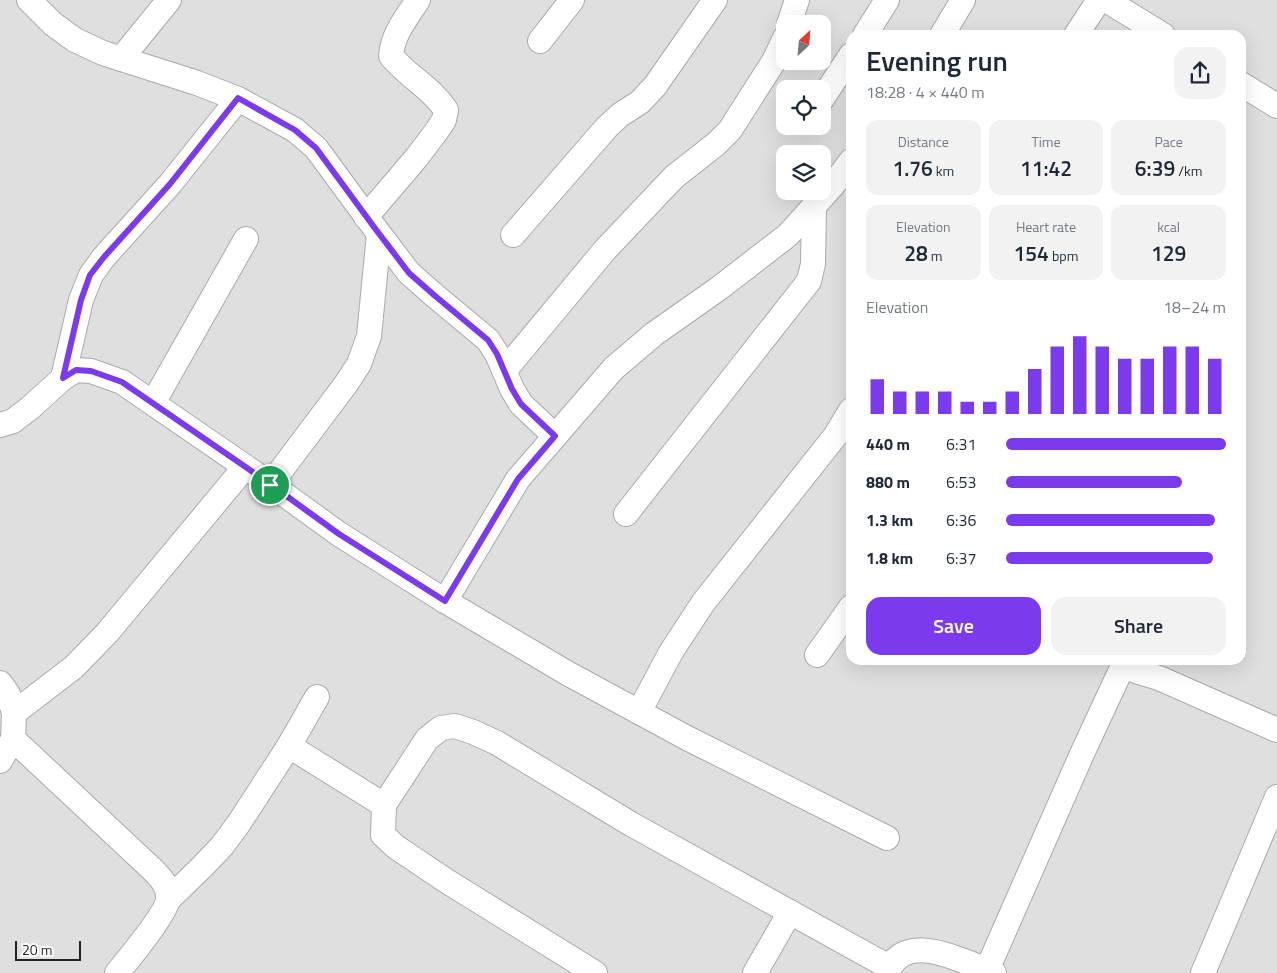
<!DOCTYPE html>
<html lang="en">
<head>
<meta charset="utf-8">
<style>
  :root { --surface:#fff; --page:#f2f2f3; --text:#1f2937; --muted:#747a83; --accent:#7c3aed }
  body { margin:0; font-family:"Titillium Web",sans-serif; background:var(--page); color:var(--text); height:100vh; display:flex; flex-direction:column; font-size:19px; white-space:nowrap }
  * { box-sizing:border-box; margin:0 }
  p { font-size:16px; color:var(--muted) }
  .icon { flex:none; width:28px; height:28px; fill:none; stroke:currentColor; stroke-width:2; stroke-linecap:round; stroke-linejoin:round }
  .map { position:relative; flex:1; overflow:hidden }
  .side { position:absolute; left:846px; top:30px; width:400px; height:635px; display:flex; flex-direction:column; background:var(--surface); border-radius:15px; box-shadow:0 5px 20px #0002 }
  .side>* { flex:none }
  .needle { width:32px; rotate:26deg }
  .controls { position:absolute; left:776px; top:15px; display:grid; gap:10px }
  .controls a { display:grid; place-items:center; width:55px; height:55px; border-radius:10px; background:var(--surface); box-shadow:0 5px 20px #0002; font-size:25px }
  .scale { position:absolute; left:15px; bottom:12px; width:66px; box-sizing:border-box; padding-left:5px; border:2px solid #222; border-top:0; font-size:14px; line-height:18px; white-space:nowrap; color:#222; -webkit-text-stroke:4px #fff; paint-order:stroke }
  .pin { position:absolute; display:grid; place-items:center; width:42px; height:42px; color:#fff; margin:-21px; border:2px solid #fff; border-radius:50%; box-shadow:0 1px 5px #0007 }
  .round { display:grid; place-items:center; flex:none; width:52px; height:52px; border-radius:15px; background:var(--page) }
  .head { display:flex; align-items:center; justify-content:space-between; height:85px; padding:0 20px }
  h1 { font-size:28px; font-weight:600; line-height:38px }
  .metrics { display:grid; grid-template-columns:repeat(3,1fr); gap:8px; height:85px; padding:5px 20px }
  .metrics div { display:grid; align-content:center; border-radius:12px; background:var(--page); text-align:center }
  .metrics b { font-size:21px; font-weight:600 }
  .metrics small { font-size:14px; font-weight:400 }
  .metrics p { font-size:14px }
  .chart { height:140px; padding:10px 20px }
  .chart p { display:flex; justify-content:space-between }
  .chart svg { width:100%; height:90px; margin-top:5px; stroke:var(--accent); stroke-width:6 }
  .cta { display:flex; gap:10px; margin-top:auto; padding:10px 20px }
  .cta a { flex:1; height:58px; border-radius:15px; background:var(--accent); color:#fff; font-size:20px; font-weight:600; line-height:58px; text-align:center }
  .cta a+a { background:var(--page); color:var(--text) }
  ul { padding:0 20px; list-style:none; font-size:16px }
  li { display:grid; grid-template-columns:80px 60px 1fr; align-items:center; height:38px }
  li i { height:12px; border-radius:6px; background:var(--accent) }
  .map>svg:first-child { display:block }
  .residential { fill:#e0dfdf; fill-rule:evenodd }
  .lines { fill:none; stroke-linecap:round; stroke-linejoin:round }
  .minor-casing { stroke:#a9a9a9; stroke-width:26 }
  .minor { stroke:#fff; stroke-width:24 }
  .route-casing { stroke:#fff; stroke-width:10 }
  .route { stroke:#7c3aed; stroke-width:6 }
</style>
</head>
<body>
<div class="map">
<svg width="1277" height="973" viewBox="0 0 1277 973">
  <rect width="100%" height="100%" fill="#f2efe9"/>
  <path class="residential" d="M0,0H1277V973H0ZM785,24H822V61H785ZM851,35H1241V660H851ZM785,89H822V126H785ZM785,154H822V191H785Z"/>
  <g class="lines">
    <defs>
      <g id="minor">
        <path d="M29,0L53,24L75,40L103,53L197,83L238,99L295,130L316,148L374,227L409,273L434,295L488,340L497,354L512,389L521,404L555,436"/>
        <path d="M1106,0L1163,35"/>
        <path d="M789,24L797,0"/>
        <path d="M865,35L887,0"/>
        <path d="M942,35L963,0"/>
        <path d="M1076,35L1099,0"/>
        <path d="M540,41L572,0"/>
        <path d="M121,59L169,0"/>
        <path d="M1241,84L1277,106"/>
        <path d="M822,99L851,55"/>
        <path d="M366,217L417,157L436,132L444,120L446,110C432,88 407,76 391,56C392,35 407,17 418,0"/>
        <path d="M513,235L607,127L620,115L640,102L655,86L715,0"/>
        <path d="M505,370L604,251L674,177L716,144L730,130L774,61L785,38"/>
        <path d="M63,378L81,300L91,275L104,257L170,184L238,99"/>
        <path d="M153,403L246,239"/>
        <path d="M0,425L13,421L30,408L63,378L76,370L91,371L122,382L263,479L339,534L445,601L567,673L687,738L887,838"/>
        <path d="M270,485L346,384L359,364L369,336L379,234"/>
        <path d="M626,514L809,281L813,264L814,207"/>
        <path d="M445,601L518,479L614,368L654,334L718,289L788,235L833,185L851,161"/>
        <path d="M817,655L851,607"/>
        <path d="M0,683L8,694L14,713L13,739L0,761"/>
        <path d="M639,712L671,652L703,603L836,435L851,410"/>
        <path d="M14,713L74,667L107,633L245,467"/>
        <path d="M13,739L152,869C161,878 169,886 168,899C167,913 127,961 117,973"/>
        <path d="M289,746L384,805"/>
        <path d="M168,900L203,866L222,846L239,823L289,746L317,697"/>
        <path d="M987,970L1081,756L1113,687L1123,666L1139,672L1159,678L1277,730"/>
        <path d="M595,973L445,880L396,847L383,835L384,805L427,739L441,728L455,726L473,732L497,743L631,824L889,967"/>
        <path d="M755,973L790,912"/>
        <path d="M887,973C900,940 935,950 961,960C972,964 983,968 994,973"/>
        <path d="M1203,973L1277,797"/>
      </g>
    </defs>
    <use href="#minor" class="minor-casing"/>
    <use href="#minor" class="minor"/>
  </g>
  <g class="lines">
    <defs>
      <path id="route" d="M238,98L295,130L316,148L374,227L409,273L434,295L488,340L497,354L512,389L521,404L555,436L518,479L445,601L339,534L263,479L122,382L91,371L76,370L63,378L81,300L90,275L104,257L170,184Z"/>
    </defs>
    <use href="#route" class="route-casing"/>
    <use href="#route" class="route"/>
  </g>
</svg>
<div class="controls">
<a><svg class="needle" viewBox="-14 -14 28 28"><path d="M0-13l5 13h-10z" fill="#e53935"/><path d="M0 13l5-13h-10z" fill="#747a83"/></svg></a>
<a><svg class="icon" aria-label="locate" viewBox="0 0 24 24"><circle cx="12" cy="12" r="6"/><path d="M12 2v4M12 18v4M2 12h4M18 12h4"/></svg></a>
<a><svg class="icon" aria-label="layers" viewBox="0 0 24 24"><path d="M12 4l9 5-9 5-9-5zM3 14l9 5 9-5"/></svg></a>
</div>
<div class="scale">20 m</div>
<div class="pin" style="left:270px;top:485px;background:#1e9e55"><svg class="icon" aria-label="arrive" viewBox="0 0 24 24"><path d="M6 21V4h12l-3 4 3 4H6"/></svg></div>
<section class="side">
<div class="head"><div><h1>Evening run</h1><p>18:28 · 4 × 440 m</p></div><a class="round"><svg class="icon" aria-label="share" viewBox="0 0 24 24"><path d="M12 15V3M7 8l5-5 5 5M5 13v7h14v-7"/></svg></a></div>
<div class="metrics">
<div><p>Distance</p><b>1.76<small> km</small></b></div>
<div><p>Time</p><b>11:42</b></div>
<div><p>Pace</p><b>6:39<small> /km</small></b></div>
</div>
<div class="metrics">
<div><p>Elevation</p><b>28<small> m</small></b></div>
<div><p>Heart rate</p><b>154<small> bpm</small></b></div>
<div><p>kcal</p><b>129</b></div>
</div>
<div class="chart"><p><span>Elevation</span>18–24 m</p>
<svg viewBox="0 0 160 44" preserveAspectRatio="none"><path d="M5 44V27M15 44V33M25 44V33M35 44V33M45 44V38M55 44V38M65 44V33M75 44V22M85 44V11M95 44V6M105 44V11M115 44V17M125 44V17M135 44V11M145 44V11M155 44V17"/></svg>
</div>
<ul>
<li><b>440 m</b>6:31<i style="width:100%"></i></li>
<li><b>880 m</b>6:53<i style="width:80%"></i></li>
<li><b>1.3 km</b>6:36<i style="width:95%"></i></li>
<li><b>1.8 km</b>6:37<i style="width:94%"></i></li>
</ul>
<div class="cta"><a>Save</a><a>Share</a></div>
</section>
</div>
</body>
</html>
